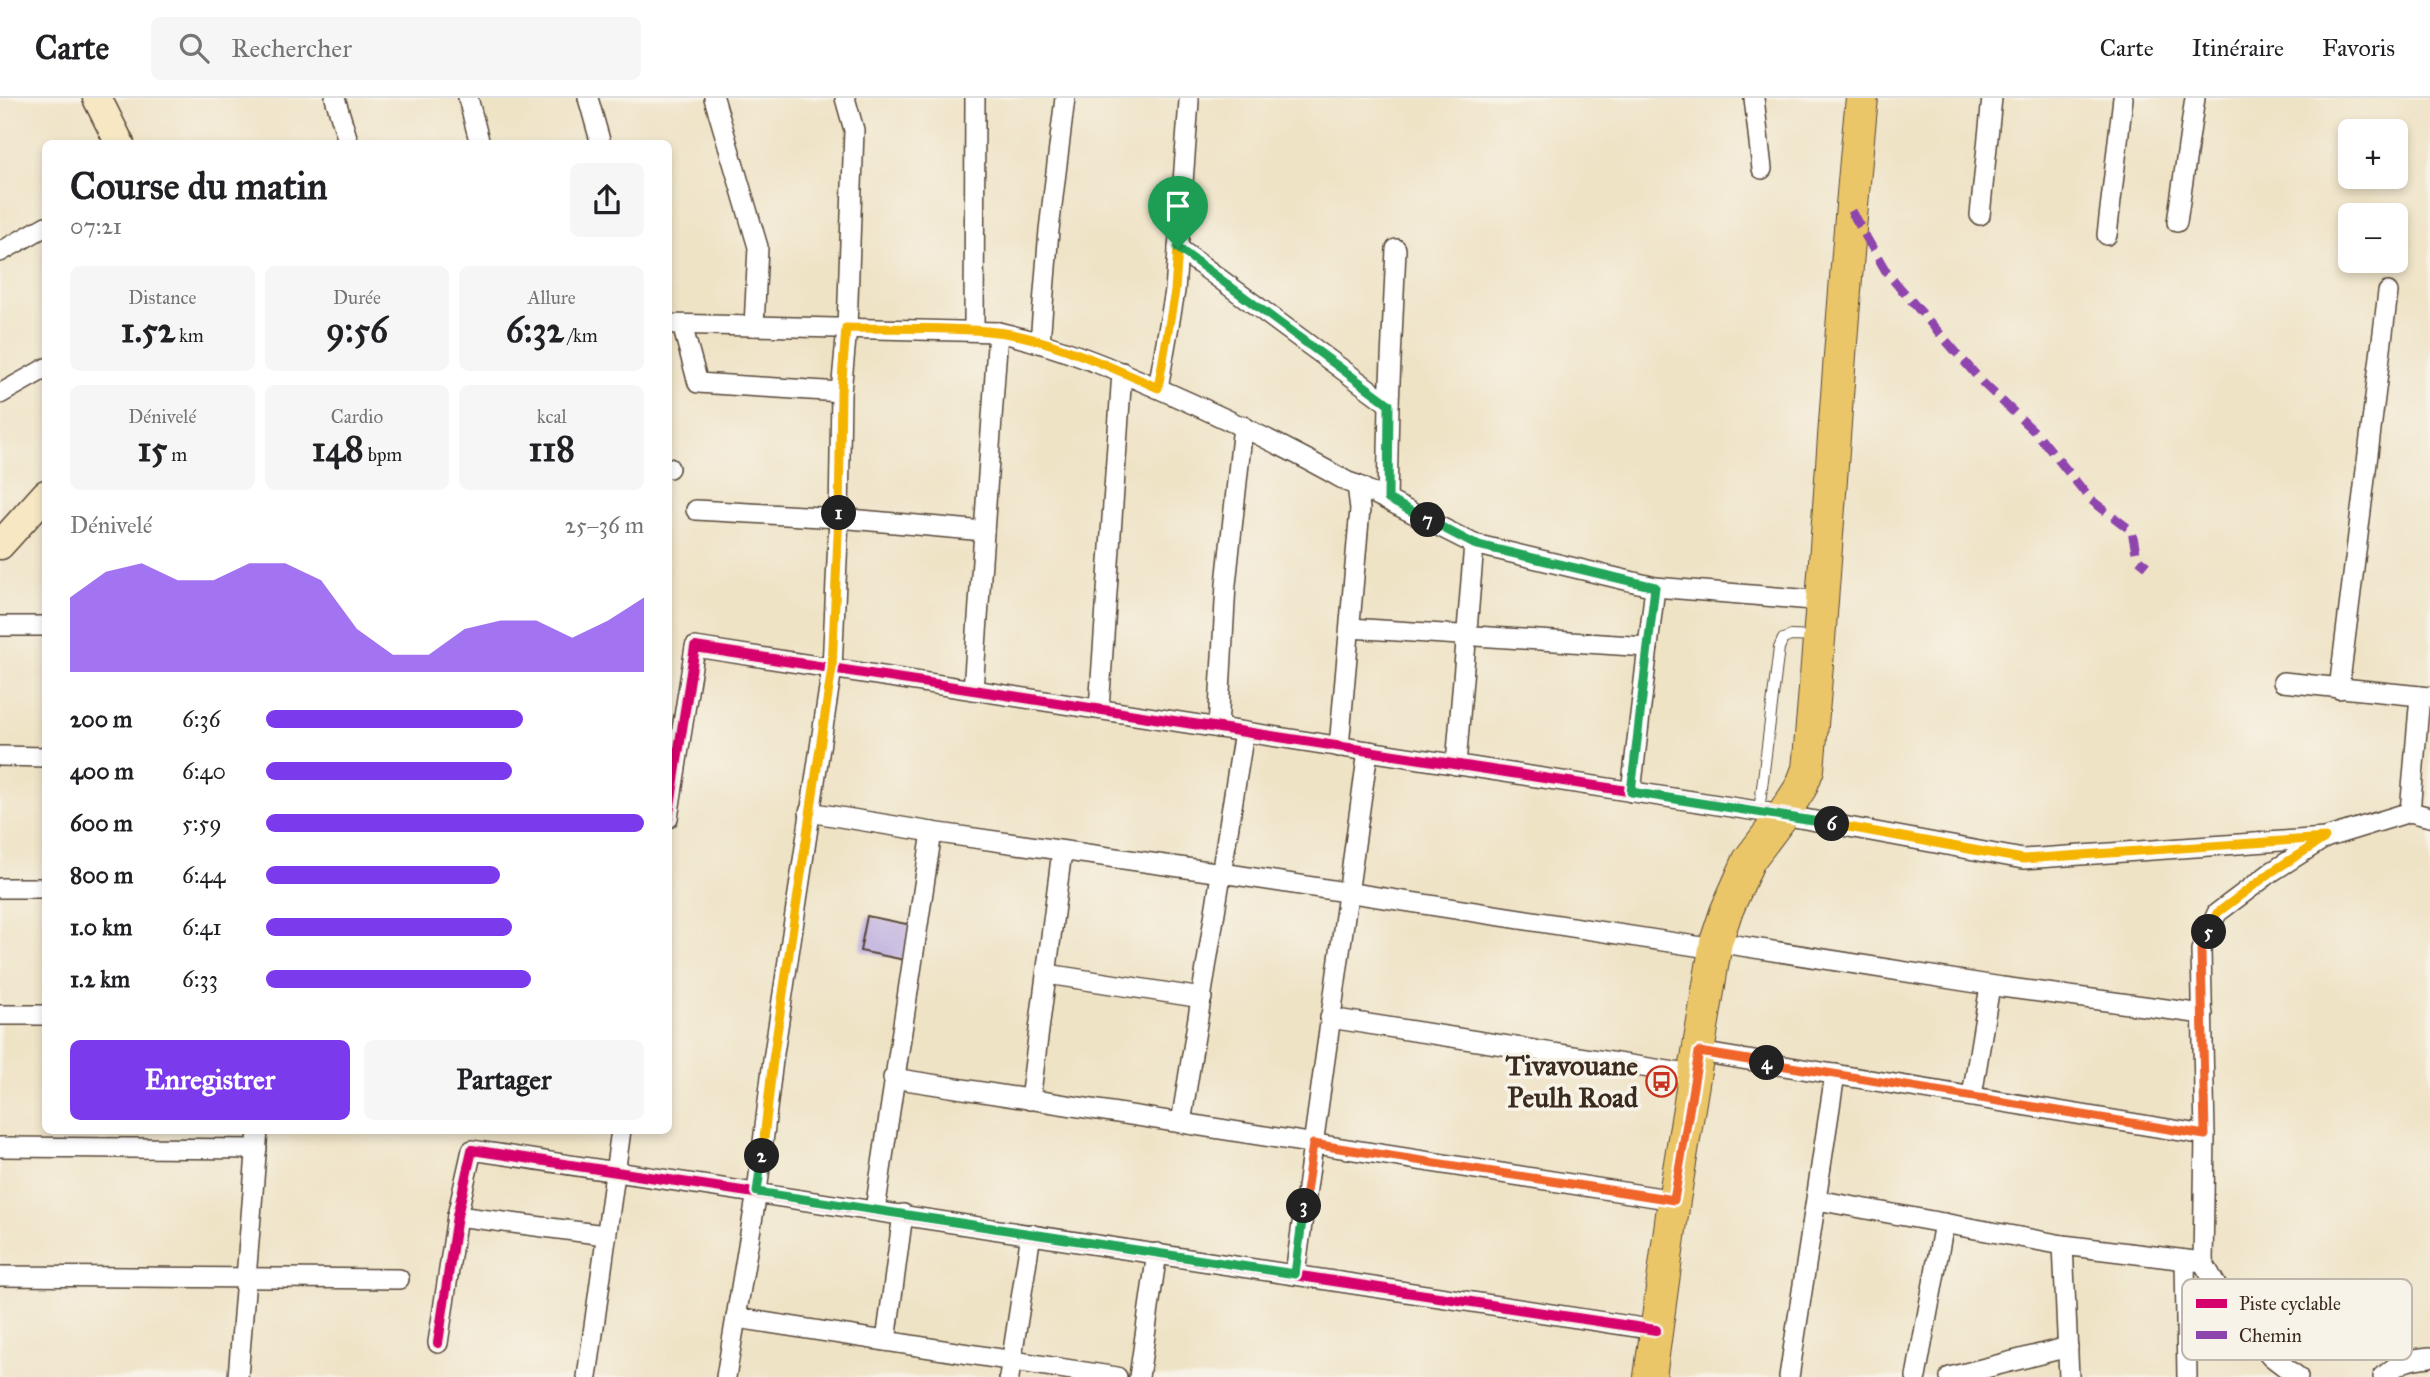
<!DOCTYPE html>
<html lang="fr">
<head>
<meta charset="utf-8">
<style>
  :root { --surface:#fff; --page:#f6f6f6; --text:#202124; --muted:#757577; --line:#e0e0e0; --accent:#7c3aed }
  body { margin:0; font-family:"IM FELL Great Primer",serif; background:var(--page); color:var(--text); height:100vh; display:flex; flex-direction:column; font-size:26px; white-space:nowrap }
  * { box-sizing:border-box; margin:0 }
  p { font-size:23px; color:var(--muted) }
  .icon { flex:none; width:38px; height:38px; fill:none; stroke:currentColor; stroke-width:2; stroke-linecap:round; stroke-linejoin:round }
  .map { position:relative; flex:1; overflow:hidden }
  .details { position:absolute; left:42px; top:42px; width:630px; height:994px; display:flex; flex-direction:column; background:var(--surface); border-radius:10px; box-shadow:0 4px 10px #0003 }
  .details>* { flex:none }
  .buttons { position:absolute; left:2338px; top:21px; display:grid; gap:14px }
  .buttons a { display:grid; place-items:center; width:70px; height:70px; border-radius:10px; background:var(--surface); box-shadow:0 4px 10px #0003; font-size:35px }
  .pin { position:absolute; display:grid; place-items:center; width:60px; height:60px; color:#fff; margin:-72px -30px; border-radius:50% 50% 50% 0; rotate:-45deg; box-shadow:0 0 7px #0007 }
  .pin .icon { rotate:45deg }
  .km { position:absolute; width:35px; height:35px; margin:-18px; border-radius:50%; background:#222; color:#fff; font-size:19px; line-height:35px; text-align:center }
  .round { display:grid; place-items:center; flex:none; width:74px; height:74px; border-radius:10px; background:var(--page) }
  .summary { display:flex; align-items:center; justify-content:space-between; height:119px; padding:0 28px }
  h1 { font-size:38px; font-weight:700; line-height:52px }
  .stats { display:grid; grid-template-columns:repeat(3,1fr); gap:10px; height:119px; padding:7px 28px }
  .stats div { display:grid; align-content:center; border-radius:10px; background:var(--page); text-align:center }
  .stats b { font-size:35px; font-weight:700 }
  .stats small { font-size:19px; font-weight:400 }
  .stats p { font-size:19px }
  .chart { height:196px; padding:14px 28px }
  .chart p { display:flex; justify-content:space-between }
  .chart svg { width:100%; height:126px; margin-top:7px; fill:var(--accent); opacity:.7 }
  .cta { display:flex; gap:14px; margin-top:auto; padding:14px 28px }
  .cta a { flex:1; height:80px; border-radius:10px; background:var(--accent); color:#fff; font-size:28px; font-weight:700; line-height:80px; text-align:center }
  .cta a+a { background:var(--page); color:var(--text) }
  ul { padding:0 28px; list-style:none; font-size:23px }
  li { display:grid; grid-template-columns:112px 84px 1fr; align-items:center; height:52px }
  li i { height:18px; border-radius:9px; background:var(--accent) }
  header { display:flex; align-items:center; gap:42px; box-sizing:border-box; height:98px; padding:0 35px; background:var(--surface); border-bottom:2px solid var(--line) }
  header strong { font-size:33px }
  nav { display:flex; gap:38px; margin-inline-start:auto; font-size:24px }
  .search { width:490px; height:63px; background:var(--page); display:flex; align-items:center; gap:18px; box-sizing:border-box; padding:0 24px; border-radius:10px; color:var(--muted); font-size:26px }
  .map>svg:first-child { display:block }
  .building { fill:#bcacde }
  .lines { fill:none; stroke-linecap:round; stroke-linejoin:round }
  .lane-casing { stroke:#564637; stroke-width:12 }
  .street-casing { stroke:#564637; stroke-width:22 }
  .secondary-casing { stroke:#564637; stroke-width:31 }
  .primary-casing { stroke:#564637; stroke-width:34 }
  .lane { stroke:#fff; stroke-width:10 }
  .street { stroke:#fff; stroke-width:19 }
  .secondary { stroke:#f7e8c3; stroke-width:28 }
  .primary { stroke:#ebc669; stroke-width:32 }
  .quiet { stroke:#8e44ad; stroke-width:9; stroke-dasharray:18 9; stroke-linecap:butt }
  .cycleway-casing { stroke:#f7f3e8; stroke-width:15 }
  .cycleway { stroke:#d6006c; stroke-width:10 }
  .split-1-casing { stroke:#fff; stroke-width:14 }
  .split-2-casing { stroke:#fff; stroke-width:14 }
  .split-3-casing { stroke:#fff; stroke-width:14 }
  .split-4-casing { stroke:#fff; stroke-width:14 }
  .split-5-casing { stroke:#fff; stroke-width:14 }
  .split-6-casing { stroke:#fff; stroke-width:14 }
  .split-7-casing { stroke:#fff; stroke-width:14 }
  .split-8-casing { stroke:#fff; stroke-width:14 }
  .split-1 { stroke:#f5b400; stroke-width:9 }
  .split-2 { stroke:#f5b400; stroke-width:9 }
  .split-3 { stroke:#22a559; stroke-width:9 }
  .split-4 { stroke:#f0652b; stroke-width:9 }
  .split-5 { stroke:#f0652b; stroke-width:9 }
  .split-6 { stroke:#f5b400; stroke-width:9 }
  .split-7 { stroke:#22a559; stroke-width:9 }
  .split-8 { stroke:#22a559; stroke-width:9 }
  .labels { text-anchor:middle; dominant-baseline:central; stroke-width:7; stroke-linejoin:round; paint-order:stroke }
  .poi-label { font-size:28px; font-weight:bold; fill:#3b2a1e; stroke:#f7f3e8; text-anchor:end }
  .key { fill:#f7f3e8; stroke:#bfb7ab; stroke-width:2 }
  .key-label { font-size:19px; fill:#3b2a1e }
</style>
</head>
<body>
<header>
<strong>Carte</strong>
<div class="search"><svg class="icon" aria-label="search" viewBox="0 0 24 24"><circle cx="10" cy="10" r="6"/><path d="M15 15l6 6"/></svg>Rechercher</div>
<nav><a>Carte</a><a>Itinéraire</a><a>Favoris</a></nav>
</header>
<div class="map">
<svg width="2430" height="1279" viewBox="0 0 2430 1279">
  <rect width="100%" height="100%" fill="#f7f3e8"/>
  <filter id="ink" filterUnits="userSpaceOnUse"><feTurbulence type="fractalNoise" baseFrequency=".0143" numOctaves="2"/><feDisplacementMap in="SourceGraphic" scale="14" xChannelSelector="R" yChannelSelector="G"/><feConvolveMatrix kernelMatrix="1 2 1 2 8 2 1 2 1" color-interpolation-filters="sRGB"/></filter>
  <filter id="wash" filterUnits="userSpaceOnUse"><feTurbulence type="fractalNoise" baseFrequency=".00686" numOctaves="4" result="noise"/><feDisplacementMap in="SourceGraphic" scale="28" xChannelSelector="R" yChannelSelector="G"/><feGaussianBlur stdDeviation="1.57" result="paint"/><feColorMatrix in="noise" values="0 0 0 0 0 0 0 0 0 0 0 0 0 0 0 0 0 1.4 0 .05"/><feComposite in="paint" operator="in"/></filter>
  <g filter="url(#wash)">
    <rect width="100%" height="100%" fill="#efe3c6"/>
    <g id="blocks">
      <path class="building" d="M867,818L916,828L910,863L860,853Z"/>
    </g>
  </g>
  <g filter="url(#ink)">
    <use href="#blocks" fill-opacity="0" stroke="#564637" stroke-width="2"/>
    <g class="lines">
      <defs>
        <path id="lane" d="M1759,714L1779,550L1783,541L1791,538L1816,539"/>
        <g id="street">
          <path d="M335,0L349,46"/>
          <path d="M468,0L480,46"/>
          <path d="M588,0L601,46"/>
          <path d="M714,0L758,149L754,228"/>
          <path d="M1754,0L1762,71"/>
          <path d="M1980,117L1992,0"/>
          <path d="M2177,124L2195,0"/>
          <path d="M2107,137L2123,0"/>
          <path d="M1178,150L1389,306"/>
          <path d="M0,154L46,128"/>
          <path d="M668,226L998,234C1060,248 1117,272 1175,298C1234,324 1292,352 1348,384L1357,387L1474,446L1655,489L1824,503"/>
          <path d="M682,227L698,285L841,294"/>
          <path d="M974,233L975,0"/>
          <path d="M1040,244L1049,132L1065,0"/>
          <path d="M1158,290L1175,193L1189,3"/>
          <path d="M0,296L46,270"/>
          <path d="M668,370H669"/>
          <path d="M1387,402L1389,306L1396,151"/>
          <path d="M696,412L839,420L984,433"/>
          <path d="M0,528H46"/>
          <path d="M1350,530L1648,549"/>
          <path d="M2283,584L2430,599"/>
          <path d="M2339,591L2388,194"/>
          <path d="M973,592L998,234"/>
          <path d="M1099,611L1122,274"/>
          <path d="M1218,630L1226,486L1243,328"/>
          <path d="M1339,649L1360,411L1357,387"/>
          <path d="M0,658L46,659"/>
          <path d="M1456,667L1474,446"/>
          <path d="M1631,694L1655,489"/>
          <path d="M809,714L932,734L1222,775L1715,851"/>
          <path d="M2410,714L2420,598"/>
          <path d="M668,720L695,549L1783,717L2023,761L2325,740"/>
          <path d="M0,790H46"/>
          <path d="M1716,844L2002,889L2203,916"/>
          <path d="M1047,876L1202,900"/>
          <path d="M0,917H46"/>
          <path d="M1330,920L1694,977"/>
          <path d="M1699,954L2205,1037"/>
          <path d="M893,980L1674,1102"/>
          <path d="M1972,998L1990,888"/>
          <path d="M1030,1002L1062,753"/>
          <path d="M1181,1025L1244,634"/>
          <path d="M0,1049L257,1051"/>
          <path d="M1817,1102L2063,1147L2203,1164"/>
          <path d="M875,1112L932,734"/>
          <path d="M457,1118L605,1137"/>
          <path d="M2063,1147L2069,1279"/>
          <path d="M2185,1162L2187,1279"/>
          <path d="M1295,1176L1368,653"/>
          <path d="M0,1178L399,1181"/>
          <path d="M737,1220L1117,1279"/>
          <path d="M886,1243L903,1116"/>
          <path d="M438,1245L457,1118L472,1052L1656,1232"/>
          <path d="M238,1279L258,1032"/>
          <path d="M587,1279L621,1032"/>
          <path d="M726,1279L757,1094L773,962L832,570L839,420L841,294L847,230L854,32L845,0"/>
          <path d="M1009,1279L1031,1136"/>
          <path d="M1139,1279L1157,1155"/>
          <path d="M1789,1279L1835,976"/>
          <path d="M1916,1279L1944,1125"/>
          <path d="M1950,1279L2068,1249"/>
          <path d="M2298,1279L2272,1259L2232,1215L2203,1164L2205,1037L2201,852L2217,815L2273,773L2325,740L2410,714L2430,719"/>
          <path d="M2383,1279C2399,1264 2408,1261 2430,1259"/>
        </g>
        <g id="secondary">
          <path d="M97,0L120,46"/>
          <path d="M0,447L46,396"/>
        </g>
        <path id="primary" d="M1650,1279L1674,1102L1716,844L1726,814L1749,762L1783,717L1801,689L1808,671C1829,448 1839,223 1862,0"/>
      </defs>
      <use href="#lane" class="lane-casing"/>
      <use href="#street" class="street-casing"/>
      <use href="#secondary" class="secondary-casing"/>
      <use href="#primary" class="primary-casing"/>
      <use href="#lane" class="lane"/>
      <use href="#street" class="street"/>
      <use href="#secondary" class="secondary"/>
      <use href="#primary" class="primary"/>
      <path class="quiet" d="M1851,113L1887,175L1983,285L2039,338L2091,402L2132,433L2137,460L2147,468"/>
      <defs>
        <g id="cycleway">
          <path d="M668,720L695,549L1783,717L2023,761L2325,740"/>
          <path d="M438,1245L457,1118L472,1052L1656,1232"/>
        </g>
      </defs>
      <use href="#cycleway" class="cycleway-casing"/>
      <use href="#cycleway" class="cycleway"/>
    </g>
  </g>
  <g class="lines" filter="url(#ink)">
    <defs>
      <path id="split-1" d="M839,415L841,294L846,230C896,231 947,229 996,234C1043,238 1114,270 1158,290L1175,193L1178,150"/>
      <path id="split-2" d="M762,1058L773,962L832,570L839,415"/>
      <path id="split-3" d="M762,1058L757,1094L1295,1176L1304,1108"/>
      <path id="split-4" d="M1304,1108L1313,1046L1674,1102L1699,954L1767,965"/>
      <path id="split-5" d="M1767,965L2205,1037L2201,852L2209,834"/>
      <path id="split-6" d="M1832,726L2023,761L2325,740L2273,773L2217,815L2209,834"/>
      <path id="split-7" d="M1428,422L1474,446L1655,489L1631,694L1832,726"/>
      <path id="split-8" d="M1178,150L1389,306L1388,401L1428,422"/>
    </defs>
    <use href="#split-1" class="split-1-casing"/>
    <use href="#split-2" class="split-2-casing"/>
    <use href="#split-3" class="split-3-casing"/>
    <use href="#split-4" class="split-4-casing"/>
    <use href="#split-5" class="split-5-casing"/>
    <use href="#split-6" class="split-6-casing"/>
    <use href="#split-7" class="split-7-casing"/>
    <use href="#split-8" class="split-8-casing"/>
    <use href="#split-1" class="split-1"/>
    <use href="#split-2" class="split-2"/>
    <use href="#split-3" class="split-3"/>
    <use href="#split-4" class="split-4"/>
    <use href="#split-5" class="split-5"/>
    <use href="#split-6" class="split-6"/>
    <use href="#split-7" class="split-7"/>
    <use href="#split-8" class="split-8"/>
  </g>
  <defs>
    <symbol id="bus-ring" viewBox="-11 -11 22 22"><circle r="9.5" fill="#f7f3e8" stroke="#c8321e" stroke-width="1.5"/><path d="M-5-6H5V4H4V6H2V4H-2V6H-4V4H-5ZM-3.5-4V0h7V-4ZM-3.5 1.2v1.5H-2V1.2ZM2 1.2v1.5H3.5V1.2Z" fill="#c8321e"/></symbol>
  </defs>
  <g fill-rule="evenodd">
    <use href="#bus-ring" x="1644" y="966" width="35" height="35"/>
  </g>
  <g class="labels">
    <g class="poi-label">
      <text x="1638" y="967">Tivavouane<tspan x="1638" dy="32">Peulh Road</tspan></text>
    </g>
  </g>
  <rect x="2182" y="1181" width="230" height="81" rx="10" class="key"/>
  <rect x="2196" y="1201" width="31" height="9" fill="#d6006c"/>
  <rect x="2196" y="1233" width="31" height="8" fill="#8e44ad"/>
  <g class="key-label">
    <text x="2239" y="1212">Piste cyclable</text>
    <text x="2239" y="1244">Chemin</text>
  </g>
</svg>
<div class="buttons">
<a>+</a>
<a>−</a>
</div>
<div class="pin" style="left:1178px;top:150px;background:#1e9e55"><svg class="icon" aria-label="arrive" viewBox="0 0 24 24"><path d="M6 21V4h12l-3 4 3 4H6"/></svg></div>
<b class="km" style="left:839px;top:415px">1</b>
<b class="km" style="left:762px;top:1058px">2</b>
<b class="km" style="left:1304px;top:1108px">3</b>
<b class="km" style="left:1767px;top:965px">4</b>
<b class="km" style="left:2209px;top:834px">5</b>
<b class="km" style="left:1832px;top:726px">6</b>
<b class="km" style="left:1428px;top:422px">7</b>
<section class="details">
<div class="summary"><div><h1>Course du matin</h1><p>07:21</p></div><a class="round"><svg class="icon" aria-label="share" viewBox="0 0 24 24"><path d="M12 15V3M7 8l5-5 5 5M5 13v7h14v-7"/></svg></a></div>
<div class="stats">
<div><p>Distance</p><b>1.52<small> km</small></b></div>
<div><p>Durée</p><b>9:56</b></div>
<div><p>Allure</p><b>6:32<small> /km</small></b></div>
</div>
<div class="stats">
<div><p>Dénivelé</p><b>15<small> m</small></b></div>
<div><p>Cardio</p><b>148<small> bpm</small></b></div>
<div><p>kcal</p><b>118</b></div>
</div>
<div class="chart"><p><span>Dénivelé</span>25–36 m</p>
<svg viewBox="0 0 160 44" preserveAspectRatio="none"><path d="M0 44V18L10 9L20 6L30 12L40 12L50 6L60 6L70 12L80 29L90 38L100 38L110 29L120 26L130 26L140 32L150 26L160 18V44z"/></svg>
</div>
<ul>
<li><b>200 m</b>6:36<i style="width:68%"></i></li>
<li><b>400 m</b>6:40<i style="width:65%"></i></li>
<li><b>600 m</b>5:59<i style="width:100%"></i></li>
<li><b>800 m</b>6:44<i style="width:62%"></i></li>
<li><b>1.0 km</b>6:41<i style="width:65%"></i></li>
<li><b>1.2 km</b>6:33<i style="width:70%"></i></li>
</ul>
<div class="cta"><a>Enregistrer</a><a>Partager</a></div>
</section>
</div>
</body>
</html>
